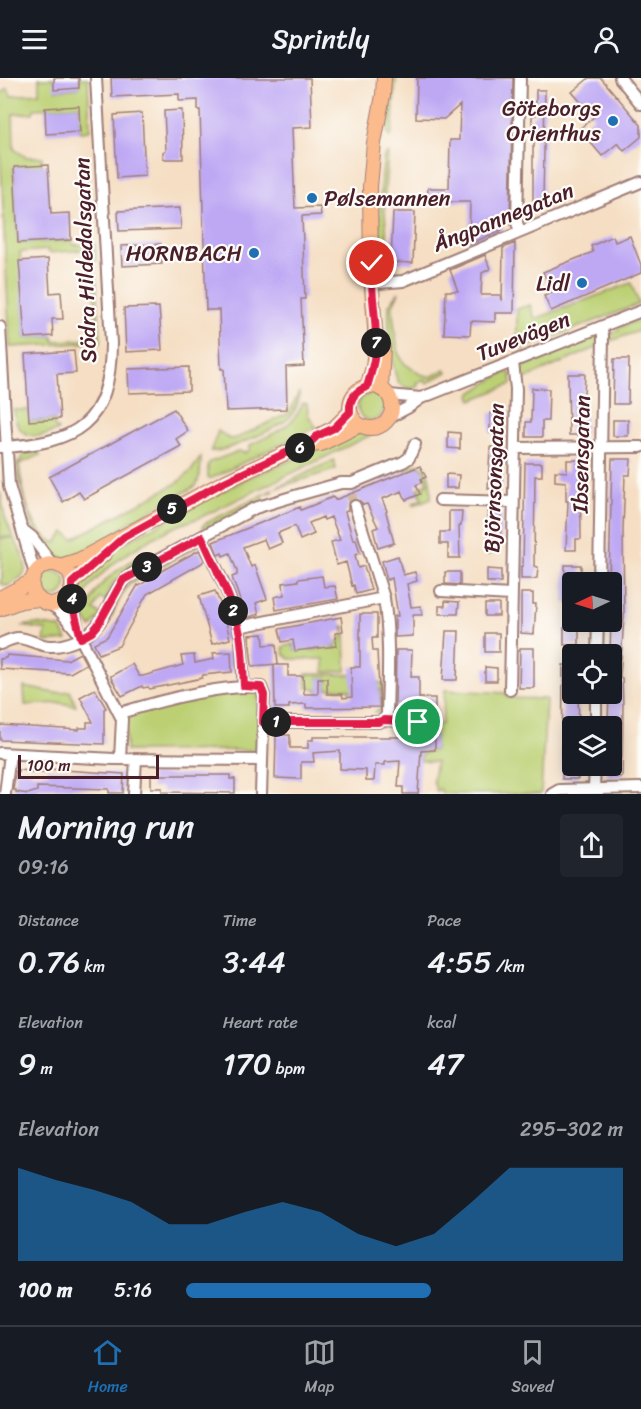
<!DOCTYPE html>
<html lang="en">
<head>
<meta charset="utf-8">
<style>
  :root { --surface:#171b24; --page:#20242c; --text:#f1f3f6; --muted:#9ea1a6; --line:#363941; --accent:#1f6fb2 }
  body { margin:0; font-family:Sriracha,sans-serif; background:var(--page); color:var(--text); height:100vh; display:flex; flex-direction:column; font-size:22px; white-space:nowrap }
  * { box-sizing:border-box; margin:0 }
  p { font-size:20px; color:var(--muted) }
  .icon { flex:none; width:33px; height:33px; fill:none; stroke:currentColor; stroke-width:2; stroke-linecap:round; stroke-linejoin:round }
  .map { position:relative; height:716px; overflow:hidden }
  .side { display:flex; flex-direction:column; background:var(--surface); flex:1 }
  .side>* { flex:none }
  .needle { width:39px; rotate:266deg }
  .fabs { position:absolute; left:562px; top:494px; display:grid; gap:12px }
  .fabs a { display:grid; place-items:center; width:60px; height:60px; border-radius:6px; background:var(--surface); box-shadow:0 3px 15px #0003; font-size:30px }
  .scale { position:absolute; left:18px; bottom:15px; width:141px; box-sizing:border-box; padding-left:6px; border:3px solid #4a1f2b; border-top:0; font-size:16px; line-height:21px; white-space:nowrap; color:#4a1f2b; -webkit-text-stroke:4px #fdfcf7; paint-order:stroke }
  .pin { position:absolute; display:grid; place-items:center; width:51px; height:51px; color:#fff; margin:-26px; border:3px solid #fff; border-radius:50%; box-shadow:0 2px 6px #0007 }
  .km { position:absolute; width:30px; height:30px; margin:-15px; border-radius:50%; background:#222; color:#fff; font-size:16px; line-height:30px; text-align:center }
  .round { display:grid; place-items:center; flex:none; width:63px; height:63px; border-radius:6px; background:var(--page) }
  .overview { display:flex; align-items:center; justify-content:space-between; height:102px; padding:0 18px }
  h1 { font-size:33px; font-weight:600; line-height:45px }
  .figures { display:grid; grid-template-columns:repeat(3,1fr); gap:9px; height:102px; padding:6px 18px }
  .figures div { display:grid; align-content:center }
  .figures b { font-size:30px; font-weight:600 }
  .figures small { font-size:16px; font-weight:400 }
  .figures p { font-size:16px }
  .chart { height:168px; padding:12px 18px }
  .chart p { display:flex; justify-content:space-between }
  .chart svg { width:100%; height:108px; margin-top:6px; fill:var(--accent); opacity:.7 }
  ul { padding:0 18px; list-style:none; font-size:20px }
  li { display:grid; grid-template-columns:96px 72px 1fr; align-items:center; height:45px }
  li i { height:15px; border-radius:8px; background:var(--accent) }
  header { display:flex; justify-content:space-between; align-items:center; height:78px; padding:0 18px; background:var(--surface); font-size:27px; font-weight:600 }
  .dock { display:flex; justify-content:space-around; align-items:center; height:84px; border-top:2px solid var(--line); background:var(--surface); font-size:16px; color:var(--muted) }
  .dock a { display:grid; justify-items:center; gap:3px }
  .dock .on { color:var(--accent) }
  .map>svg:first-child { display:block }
  .green { fill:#bcd073; stroke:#83784f; stroke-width:1.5 }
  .building { fill:#bea8f4 }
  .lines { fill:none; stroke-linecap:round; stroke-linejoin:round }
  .minor-tunnel { stroke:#d3b8a5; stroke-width:10; stroke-dasharray:10 5; stroke-linecap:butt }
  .minor-casing { stroke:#a07e77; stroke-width:14 }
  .major-casing { stroke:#a07e77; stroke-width:16 }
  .minor { stroke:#fff; stroke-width:10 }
  .major { stroke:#fbbb8d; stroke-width:14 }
  .route-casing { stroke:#fff; stroke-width:12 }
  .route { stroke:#e11d48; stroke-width:8 }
  .poi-dot { fill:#1f6fb2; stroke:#fdfcf7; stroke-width:2 }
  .labels { text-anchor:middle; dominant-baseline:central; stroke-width:4.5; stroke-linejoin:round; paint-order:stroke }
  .poi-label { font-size:22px; fill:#4a1f2b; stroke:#fdfcf7; text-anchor:end }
  .street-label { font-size:22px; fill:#4a1f2b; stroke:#fdfcf7 }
</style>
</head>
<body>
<header><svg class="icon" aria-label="menu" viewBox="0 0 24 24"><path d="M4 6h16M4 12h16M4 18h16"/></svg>Sprintly<svg class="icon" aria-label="person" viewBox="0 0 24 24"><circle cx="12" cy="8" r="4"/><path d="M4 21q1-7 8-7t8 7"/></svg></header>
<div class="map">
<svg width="641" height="716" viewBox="0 0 641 716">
  <rect width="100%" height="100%" fill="#fdfcf7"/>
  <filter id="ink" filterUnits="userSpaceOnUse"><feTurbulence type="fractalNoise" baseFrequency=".0167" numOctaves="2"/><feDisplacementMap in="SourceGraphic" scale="12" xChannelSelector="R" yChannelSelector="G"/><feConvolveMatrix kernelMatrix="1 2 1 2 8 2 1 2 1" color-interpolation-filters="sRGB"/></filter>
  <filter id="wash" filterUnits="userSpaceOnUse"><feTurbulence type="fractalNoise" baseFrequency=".008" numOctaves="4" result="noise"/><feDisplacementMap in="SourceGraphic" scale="24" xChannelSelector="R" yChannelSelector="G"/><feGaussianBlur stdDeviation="1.35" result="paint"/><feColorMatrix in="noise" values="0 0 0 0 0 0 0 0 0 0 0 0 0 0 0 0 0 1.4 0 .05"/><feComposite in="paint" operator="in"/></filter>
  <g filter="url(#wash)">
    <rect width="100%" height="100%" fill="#f5dec3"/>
    <g class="green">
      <path d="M39,0H54L55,12L79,10V0H88L90,51L89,53L80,54L79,28L34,31L33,35L13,36L14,71L26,79H42V88L14,90L18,165L71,162L74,167L95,166L97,183H93L92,171L49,175L48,172L20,174L25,260L53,258L54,263L97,261L94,199H96L101,264L10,269L0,69V17L8,10L11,18L39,15Z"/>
      <path d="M392,0H396L392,55L390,59L387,56Z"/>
      <path d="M388,75L384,122L389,188C373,171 382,102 384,78Z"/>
      <path d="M631,205L639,226L522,271L517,270V231L530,227L535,241Z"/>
      <path d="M399,214L392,229L398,275L404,285L420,296L431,299L445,291L447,294L427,305L424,302L417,305L418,309C411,311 406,311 400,306C391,297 388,241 389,227Z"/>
      <path d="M641,241V252L611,263V257L622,248Z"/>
      <path d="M597,258L600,268L522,302C519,296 520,290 525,286Z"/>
      <path d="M509,294L511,296L512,306L472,322L470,317L472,315L501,296Z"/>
      <path d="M299,315C300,323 295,334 289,340C280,349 221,376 211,373L218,353L230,361L237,360L289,335Z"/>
      <circle cx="371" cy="329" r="13"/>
      <path d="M303,325L307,326L308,337L316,349L212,400H208V387L210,384L239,373L245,375L250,372V367C272,356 294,349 303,325Z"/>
      <path d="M14,332H29L30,343L55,342L54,348L58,352C35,363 16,360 14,332Z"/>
      <path d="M363,353H369L371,357L199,440C166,450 118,477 95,503C87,511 83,521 77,530L74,519L78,506L103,479L129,462L250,399Z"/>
      <path d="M33,374L38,373L40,377L19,386C22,411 29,455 56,465L65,454L73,461L177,405L191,393L201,379L200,397L196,408C175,419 153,431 132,443C118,451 77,482 63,480C34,478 19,409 17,386L25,376Z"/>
      <path d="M334,382L336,391L274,411Z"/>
      <path d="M418,386C431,391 431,407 431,420L414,427L413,425L422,421L418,411L428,405L420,388L407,394L405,389Z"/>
      <path d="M272,412L273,414L263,416L264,421L204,451L203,449L204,446Z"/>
      <path d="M0,414L5,439L13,459H0Z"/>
      <path d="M0,460H14C25,483 36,495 7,508L0,505L2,499Z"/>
      <path d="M197,467H199L131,505C115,521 115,544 96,559L95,557L112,535L119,515L129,504Z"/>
      <path d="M140,478L144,486L128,492L119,503L115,502L108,513L106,523L100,520L94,532L101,537L91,550L84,539C90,531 91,521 97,512C107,499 126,486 140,478Z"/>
      <circle cx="53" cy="506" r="13"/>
      <path d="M36,546L61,550L67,562L44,564L46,552L22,548Z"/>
      <path d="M343,548H345L346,593L324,594V581H290L284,576L283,569L293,566L295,573L299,572L309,561L311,572L319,571V565L336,570L335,565H339V561L345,557Z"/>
      <path d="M306,596L368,597V604L383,605L382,634H375L381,630L380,611L349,613L348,611H327V600H318L322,616H318L317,611L307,610Z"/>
      <path d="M24,609L55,615L70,613L76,628L61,625L25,627Z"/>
      <path d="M254,611L258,616L259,672L126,673V639L131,635L175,623Z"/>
      <path d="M445,612L506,615L507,620L546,621L541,716H443L440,711L436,713L433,702L436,684L421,683V678L424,675L435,672V653H430L429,647L442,646Z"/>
    </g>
    <g id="blocks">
      <g class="building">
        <path d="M54,0H79V10L54,12Z"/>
        <path d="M111,0H310L312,49L292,50L295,130L320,129L321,137L302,138L305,221H301L304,288L286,289L287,331L226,333L224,291H221L219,232H206L200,32H198V22L179,23V16L112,19Z"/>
        <path d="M417,0H513L510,140H502V152L469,166L470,124H427L428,110H449L450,62H459L460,27L444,41L416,40Z"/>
        <path d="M589,0H601L641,47V59L624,73L618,65L602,78L579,51L594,39L572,14Z"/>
        <path d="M536,12H545L543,126H533V69H534L535,45H532V38L536,37Z"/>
        <path d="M79,28L80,54L46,56L45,30Z"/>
        <path d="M182,32L183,81H166L163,80V74L166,72L164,33Z"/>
        <path d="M142,35L145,98L117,100L114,37Z"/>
        <path d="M48,87L51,136L70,135L71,162L18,165L14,89Z"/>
        <path d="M180,130L181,151L119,153L118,133Z"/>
        <path d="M393,134H415L413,185L391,184Z"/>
        <path d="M613,158L615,164L630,158L641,187V195L551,233L544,218L552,215L543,194L593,174L591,168Z"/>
        <path d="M515,165L514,235H495V244L471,243L470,257L444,256L446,213H458L450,192L485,177L490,191L482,195L481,217H500L502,223L503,170Z"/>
        <path d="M161,166L162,186L122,188L121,168Z"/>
        <path d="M48,181L50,215L61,214L63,241H52L53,258L25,260L19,183Z"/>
        <path d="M159,229L162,272L126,274L124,230Z"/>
        <path d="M74,273L76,295L57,296L60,341L29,343L25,276Z"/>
        <path d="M614,281H629L628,326H613Z"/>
        <path d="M189,289V313L129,315L128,291Z"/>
        <path d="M568,296H585L583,336H585V357H569Z"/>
        <path d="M532,310L549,311L548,343H542V359H526V344H531Z"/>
        <path d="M174,331L188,353L176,361L181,368L84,421L79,414L63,424L49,399Z"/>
        <rect x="490" y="335" width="13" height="20"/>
        <rect x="613" y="342" width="15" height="16"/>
        <path d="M448,354L460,355V371L448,370Z"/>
        <path d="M490,369L503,370L502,411H488Z"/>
        <path d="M612,381H631L630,397H625L623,452L624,538L620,600H622L623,628L622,699L607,698L608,687H612V644H608L609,615H612V576H610L612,504H609Z"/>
        <path d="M567,382H580L581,461H576V472H566L568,423H566V404L555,403V393L567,394Z"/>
        <path d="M525,385H542V398H535L534,488L538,489L537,500L533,501H521V488H523Z"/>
        <path d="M420,388L426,399L421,401L422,404L416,407L420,416L406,422L402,413L382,421L387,433L386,434L394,465L378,470L373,451L378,449L367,426L363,427L360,423L356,421L350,423L348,426V432L345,434L353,462L356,461L360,475L355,477L358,490L364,488L371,512L356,516L354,507L352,508L346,484L337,487L331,464L340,462L331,439L324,442L323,439L309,445L314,456L300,462L295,448L278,455L282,465L268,471L264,461L243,469L251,489L255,487L267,521L256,525L259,536L246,540L232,499L237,497V493L230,475L223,478L222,475L218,477L213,464L300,429L301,432L333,419L335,422Z"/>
        <path d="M446,396L459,397L458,410H446Z"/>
        <path d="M449,433H462L461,448H459L460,480H448V466H440V454H449Z"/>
        <path d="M488,434L501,435L500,475H488Z"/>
        <path d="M199,472L204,482L202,485L147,516L119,568L99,576L94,565L107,559L138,507L139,508L149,501V500Z"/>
        <path d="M398,478L403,497L415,494L417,503L407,506L411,529L421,528L422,537H413V558L395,559V538H398L392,500L387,502L382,483Z"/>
        <path d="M565,487H581V500H573V525H564Z"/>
        <path d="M487,491L501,492V504H487Z"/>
        <path d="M445,494H460V507L445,506Z"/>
        <path d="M322,498L324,509L335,508L338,521L276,532L274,519L284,517L283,505L298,503V501Z"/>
        <path d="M215,513L224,535L230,561L212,566L199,518Z"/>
        <path d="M521,515H533V526H536L534,556L521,555Z"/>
        <path d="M445,523L459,524L458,536H439V528H445Z"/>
        <rect x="485" y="526" width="14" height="12"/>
        <path d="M360,536H377V560H372L373,573H377L380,629L306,630V626L289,627V630H275L274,587H288V598H303L304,616H318V600H327V616H342L343,620L352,619L351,589H360Z"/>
        <path d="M341,539L343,553L335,555L336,568L295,573L293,562L282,564L279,551Z"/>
        <rect x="564" y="550" width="15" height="17"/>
        <path d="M446,553H459L457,602H443Z"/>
        <rect x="485" y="555" width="14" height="19"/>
        <path d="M263,556L264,567L276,566L278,586L252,588L249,557Z"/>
        <path d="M520,570H534V610H519Z"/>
        <path d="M396,572H412L411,599H419V620H435V634H422V630H395Z"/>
        <path d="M231,574L232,594L203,597L202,600L150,611L148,609L143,610L142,608L122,618L111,600V598L132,586L139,598H143L183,587L181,578L194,577L195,585L214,581L213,575Z"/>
        <path d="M80,575L86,586L70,595L0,591V581L6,580L7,577L67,582Z"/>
        <path d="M563,587H573V615H578L579,648H573V688H578V701H562Z"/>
        <path d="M485,589L497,590V603H485Z"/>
        <path d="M95,611L106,630L104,631V666L0,662V647L79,652V650H87V644H93L80,619Z"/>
        <path d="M422,656H435V672L421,673L418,716H403V709H398L400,683L385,684V687H375L374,703H366V692L340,691V673L313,675L314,684H301V701L275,700L276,657H290V670H308V662H313V659H422Z"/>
        <path d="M48,691L124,696L123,715H109V711L37,709V713L28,716L16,714V712H13L16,693L18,694V692L31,693V695H48Z"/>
        <path d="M151,697H230V701H235V715L162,714V710H151Z"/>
      </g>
    </g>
  </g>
  <g filter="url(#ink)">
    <use href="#blocks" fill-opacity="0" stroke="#a07e77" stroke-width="1.5"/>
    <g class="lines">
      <path class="minor-tunnel" d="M351,417L355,428"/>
      <defs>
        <g id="minor">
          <path d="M620,0L641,26"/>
          <path d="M520,153L517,145L520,0"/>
          <path d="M379,205L403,203L641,104"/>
          <path d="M0,249L9,408L35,496"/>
          <path d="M389,317L421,320"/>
          <path d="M390,339L409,329L421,320L641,233"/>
          <path d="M0,369C76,366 111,346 111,265L96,0"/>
          <path d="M515,370L641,369"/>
          <path d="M440,422L513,424"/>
          <path d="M355,428L384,520C390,558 388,597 387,636L384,642"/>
          <path d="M23,452L32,459L52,486"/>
          <path d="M202,459C216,491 234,522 240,556C243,573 242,591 244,608"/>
          <path d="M599,504L603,257L601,249"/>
          <path d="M71,511L78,555L122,641L120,681"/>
          <path d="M441,513L511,517"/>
          <path d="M47,525L59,532L77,553"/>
          <path d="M238,549L384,520"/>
          <path d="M0,566C5,564 12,560 18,560C28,560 39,568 50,568C63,569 84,561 93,552C111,535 111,509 132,496L255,430L298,417L341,405H352L403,384L409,380L415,366"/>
          <path d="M597,576L598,543"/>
          <path d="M510,612L516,311L513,285"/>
          <path d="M120,635C159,623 220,606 261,609L264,617L261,716"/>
          <path d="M263,644H378L384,642L418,644"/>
          <path d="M596,648V615"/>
          <path d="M0,675L114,681L262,682"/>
          <path d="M594,711L595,687"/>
          <path d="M5,716L10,676"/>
          <path d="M134,716L136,681"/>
          <path d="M552,716L559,712L641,710"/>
        </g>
        <g id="major">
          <circle cx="371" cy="329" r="21"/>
          <path d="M367,309L373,289L376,263L371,197L370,109L374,65L383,17L384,0"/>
          <path d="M381,311L383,268"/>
          <path d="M320,357L334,350L350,334"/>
          <circle cx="52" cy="506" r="20"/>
          <path d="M60,488L79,482L220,406L292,372L307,367L321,366L360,347"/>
          <path d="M72,505L106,474"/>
          <path d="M0,520L32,503"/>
          <path d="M0,531L21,523L39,521"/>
        </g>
      </defs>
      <use href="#minor" class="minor-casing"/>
      <use href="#major" class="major-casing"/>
      <use href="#minor" class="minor"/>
      <use href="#major" class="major"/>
    </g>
  </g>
  <g class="lines" filter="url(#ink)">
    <defs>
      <path id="route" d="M372,185C370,211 376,236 376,262C376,278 372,293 367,309C355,313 349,321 350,334L334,350L317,358L307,368L292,372L220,406L124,459L72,505V525L81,560L92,554L98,547L123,502L202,459C216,491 233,522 240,556C243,573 243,591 244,608L261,609L264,617L263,644H378L384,642L418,644"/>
    </defs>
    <use href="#route" class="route-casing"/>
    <use href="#route" class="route"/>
  </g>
  <g class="poi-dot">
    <circle cx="613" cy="43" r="6"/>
    <circle cx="312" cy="120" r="6"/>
    <circle cx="254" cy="175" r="6"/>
    <circle cx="582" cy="205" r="6"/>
  </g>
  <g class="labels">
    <g class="poi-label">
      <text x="601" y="30">Göteborgs<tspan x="601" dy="25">Orienthus</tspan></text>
      <text x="324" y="120" text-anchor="start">Pølsemannen</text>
      <text x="242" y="175">HORNBACH</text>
      <text x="570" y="205">Lidl</text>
    </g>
    <g class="street-label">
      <text transform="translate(503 139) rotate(-22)">Ångpannegatan</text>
      <text transform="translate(85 182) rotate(-92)">Södra Hildedalsgatan</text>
      <text transform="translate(523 258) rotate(-22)">Tuvevägen</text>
      <text transform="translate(581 376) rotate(-89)">Ibsensgatan</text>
      <text transform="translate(494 400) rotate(-88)">Björnsonsgatan</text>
    </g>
  </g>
</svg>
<div class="fabs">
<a><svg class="needle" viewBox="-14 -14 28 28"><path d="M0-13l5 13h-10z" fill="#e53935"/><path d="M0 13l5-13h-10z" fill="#9ea1a6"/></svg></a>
<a><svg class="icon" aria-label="locate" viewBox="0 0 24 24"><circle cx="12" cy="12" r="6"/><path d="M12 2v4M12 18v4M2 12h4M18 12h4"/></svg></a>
<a><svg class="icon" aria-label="layers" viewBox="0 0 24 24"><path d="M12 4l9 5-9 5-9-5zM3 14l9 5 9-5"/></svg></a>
</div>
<div class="scale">100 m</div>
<div class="pin" style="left:418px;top:644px;background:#1e9e55"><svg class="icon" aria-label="arrive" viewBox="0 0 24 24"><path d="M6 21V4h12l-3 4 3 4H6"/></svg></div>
<div class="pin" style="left:372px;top:185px;background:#d93025"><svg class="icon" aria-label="check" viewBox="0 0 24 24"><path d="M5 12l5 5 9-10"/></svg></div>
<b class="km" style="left:276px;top:644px">1</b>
<b class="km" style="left:233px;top:533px">2</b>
<b class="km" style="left:147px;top:489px">3</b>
<b class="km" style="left:72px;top:521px">4</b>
<b class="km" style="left:172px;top:431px">5</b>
<b class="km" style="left:300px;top:370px">6</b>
<b class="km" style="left:376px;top:265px">7</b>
</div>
<section class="side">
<div class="overview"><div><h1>Morning run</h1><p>09:16</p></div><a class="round"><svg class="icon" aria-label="share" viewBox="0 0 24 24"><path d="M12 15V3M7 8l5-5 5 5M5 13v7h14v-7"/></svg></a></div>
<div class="figures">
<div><p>Distance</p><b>0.76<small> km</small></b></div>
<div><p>Time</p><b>3:44</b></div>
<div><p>Pace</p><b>4:55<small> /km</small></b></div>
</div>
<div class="figures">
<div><p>Elevation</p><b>9<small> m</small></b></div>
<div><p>Heart rate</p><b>170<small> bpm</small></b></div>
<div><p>kcal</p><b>47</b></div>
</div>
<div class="chart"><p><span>Elevation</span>295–302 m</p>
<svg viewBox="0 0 160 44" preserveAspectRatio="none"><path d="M0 44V6L10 11L20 15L30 20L40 29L50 29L60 24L70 20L80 24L90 33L100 38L110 33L120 20L130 6L140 6L150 6L160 6V44z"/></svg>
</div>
<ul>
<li><b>100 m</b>5:16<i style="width:56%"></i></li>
</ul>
</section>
<nav class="dock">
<a class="on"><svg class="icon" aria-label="home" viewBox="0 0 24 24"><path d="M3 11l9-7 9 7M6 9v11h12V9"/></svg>Home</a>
<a><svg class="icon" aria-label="map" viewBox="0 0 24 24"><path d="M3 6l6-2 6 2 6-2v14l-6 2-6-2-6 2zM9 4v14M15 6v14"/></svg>Map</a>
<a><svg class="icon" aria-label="saved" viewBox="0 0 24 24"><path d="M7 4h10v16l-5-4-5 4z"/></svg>Saved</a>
</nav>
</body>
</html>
